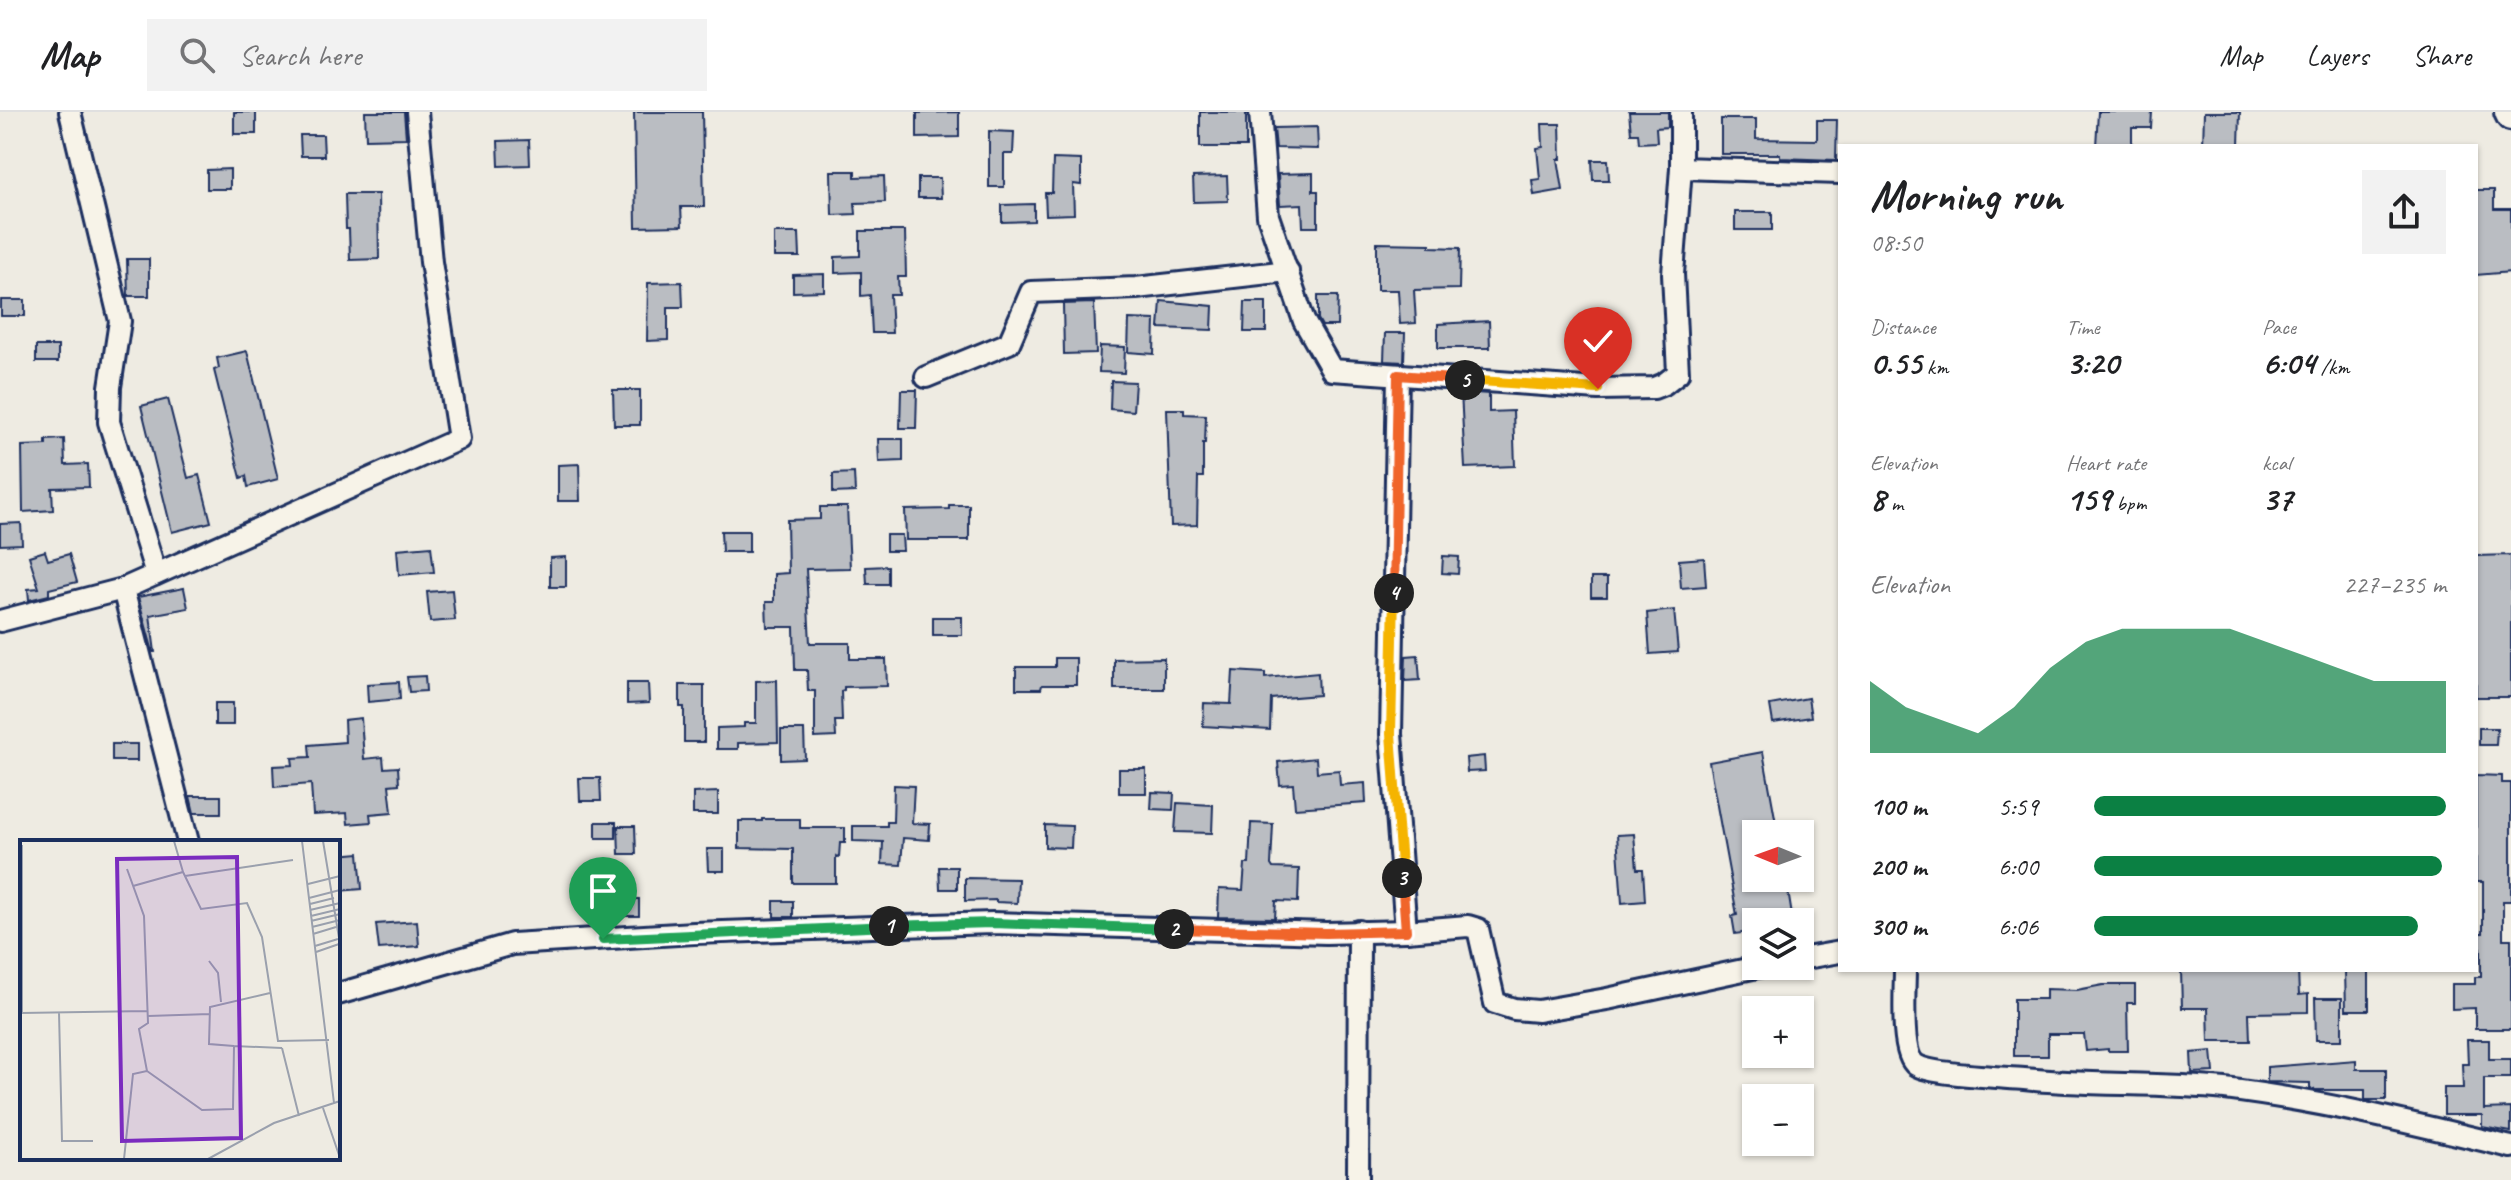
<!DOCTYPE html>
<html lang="en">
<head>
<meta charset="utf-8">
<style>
  :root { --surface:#fff; --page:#f2f2f2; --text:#202124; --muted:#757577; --line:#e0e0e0; --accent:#0b8043 }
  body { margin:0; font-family:Caveat,sans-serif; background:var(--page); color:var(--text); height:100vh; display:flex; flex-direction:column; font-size:30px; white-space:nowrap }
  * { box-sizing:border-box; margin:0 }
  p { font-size:26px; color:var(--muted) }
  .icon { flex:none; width:44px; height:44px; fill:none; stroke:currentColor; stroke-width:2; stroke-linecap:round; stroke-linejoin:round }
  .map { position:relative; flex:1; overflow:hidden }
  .details { position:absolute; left:1838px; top:32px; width:640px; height:828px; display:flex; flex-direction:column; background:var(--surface); border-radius:0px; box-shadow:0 2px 6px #0004 }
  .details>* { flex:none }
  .needle { width:52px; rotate:271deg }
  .controls { position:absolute; left:1742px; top:708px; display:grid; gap:16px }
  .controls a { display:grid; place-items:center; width:72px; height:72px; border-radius:0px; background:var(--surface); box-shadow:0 2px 6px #0004; font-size:40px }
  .pin { position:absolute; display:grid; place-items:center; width:68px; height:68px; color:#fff; margin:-82px -34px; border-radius:50% 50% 50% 0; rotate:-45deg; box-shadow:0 0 8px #0007 }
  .pin .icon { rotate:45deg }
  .km { position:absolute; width:40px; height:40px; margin:-20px; border-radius:50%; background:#222; color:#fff; font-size:22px; line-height:40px; text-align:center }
  .round { display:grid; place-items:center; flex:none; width:84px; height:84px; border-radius:0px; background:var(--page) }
  .overview { display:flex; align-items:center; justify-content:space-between; height:136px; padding:0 32px }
  h1 { font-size:44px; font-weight:600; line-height:60px }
  .stats { display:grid; grid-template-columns:repeat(3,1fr); gap:12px; height:136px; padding:8px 32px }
  .stats div { display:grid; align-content:center }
  .stats b { font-size:34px; font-weight:600 }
  .stats small { font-size:22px; font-weight:400 }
  .stats p { font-size:22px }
  .chart { height:224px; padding:16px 32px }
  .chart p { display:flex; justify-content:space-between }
  .chart svg { width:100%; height:144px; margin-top:8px; fill:var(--accent); opacity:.7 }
  ul { padding:0 32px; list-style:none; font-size:26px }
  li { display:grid; grid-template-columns:128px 96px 1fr; align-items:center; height:60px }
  li i { height:20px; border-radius:10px; background:var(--accent) }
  header { display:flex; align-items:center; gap:48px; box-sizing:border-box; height:112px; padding:0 40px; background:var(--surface); border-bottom:2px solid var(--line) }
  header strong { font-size:38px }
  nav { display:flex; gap:44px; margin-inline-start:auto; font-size:28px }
  .search { width:560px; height:72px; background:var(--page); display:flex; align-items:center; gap:20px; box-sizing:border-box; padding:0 28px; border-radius:0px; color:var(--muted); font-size:30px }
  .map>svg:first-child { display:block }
  .building { fill:#babdc2; stroke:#1b2f5e; stroke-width:2 }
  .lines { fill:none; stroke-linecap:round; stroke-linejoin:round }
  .street-casing { stroke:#1b2f5e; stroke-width:26 }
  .secondary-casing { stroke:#1b2f5e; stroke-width:34 }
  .street { stroke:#f7f3e8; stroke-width:20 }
  .secondary { stroke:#f7f3e8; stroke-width:28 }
  .split-1-casing { stroke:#fff; stroke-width:16 }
  .split-2-casing { stroke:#fff; stroke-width:16 }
  .split-3-casing { stroke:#fff; stroke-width:16 }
  .split-4-casing { stroke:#fff; stroke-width:16 }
  .split-5-casing { stroke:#fff; stroke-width:16 }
  .split-6-casing { stroke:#fff; stroke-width:16 }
  .split-1 { stroke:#22a559; stroke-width:10 }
  .split-2 { stroke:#22a559; stroke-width:10 }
  .split-3 { stroke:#f0652b; stroke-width:10 }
  .split-4 { stroke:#f5b400; stroke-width:10 }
  .split-5 { stroke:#f0652b; stroke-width:10 }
  .split-6 { stroke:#f5b400; stroke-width:10 }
  .inset-road { fill:none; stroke:#9aa0ad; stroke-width:2 }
  .view { fill:#7b2cbf; fill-opacity:0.15; stroke:#7b2cbf; stroke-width:4 }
  .inset-edge { fill:none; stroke:#1b2f5e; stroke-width:4 }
</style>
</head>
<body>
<header>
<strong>Map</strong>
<div class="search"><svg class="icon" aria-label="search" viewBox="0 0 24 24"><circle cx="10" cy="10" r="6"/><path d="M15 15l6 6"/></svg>Search here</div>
<nav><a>Map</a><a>Layers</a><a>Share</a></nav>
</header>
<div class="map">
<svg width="2511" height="1068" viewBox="0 0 2511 1068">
  <rect width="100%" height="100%" fill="#eeebe2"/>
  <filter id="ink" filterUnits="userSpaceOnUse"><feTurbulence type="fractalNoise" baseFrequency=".0125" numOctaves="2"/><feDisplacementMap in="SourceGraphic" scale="16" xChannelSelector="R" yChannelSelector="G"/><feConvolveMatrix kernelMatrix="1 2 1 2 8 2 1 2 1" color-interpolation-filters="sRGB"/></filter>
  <g filter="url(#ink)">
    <g class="building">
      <rect x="234" y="0" width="22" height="22"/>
      <path d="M365,0H404L406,26L366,27Z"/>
      <path d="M634,0H702L704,95H681L682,114L636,115Z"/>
      <path d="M959,0V25L917,26V1Z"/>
      <rect x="1200" y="0" width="46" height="35"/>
      <path d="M1629,0H1668V15L1656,16L1657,30L1639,31L1638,21H1631Z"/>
      <path d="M2098,0H2152L2151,16H2132V34H2096Z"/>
      <path d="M2204,0H2240L2239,34H2203Z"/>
      <path d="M1721,7H1756V27L1817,28V8H1837L1836,48L1780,46V42H1721Z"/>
      <path d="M1542,12H1560L1561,47H1558L1563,78L1534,83L1532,68L1540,67L1537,36L1543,35Z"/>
      <path d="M1317,15L1318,37L1276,36L1274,16Z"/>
      <path d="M989,19L1014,20L1013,42H1004V75H989Z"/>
      <path d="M300,23H323L324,44H301Z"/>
      <path d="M529,28L530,53L499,54L498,29Z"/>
      <path d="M1053,47L1081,48V73L1073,72L1074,102L1046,103L1045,81H1052Z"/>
      <path d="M1592,48H1608L1609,68H1593Z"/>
      <path d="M230,57V77H207V58Z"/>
      <path d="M831,59H855V65L884,64L885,90L855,91L856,102L832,103Z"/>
      <path d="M1313,61V79H1318V115H1303L1302,92L1280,93L1278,62Z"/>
      <path d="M1227,64L1228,89L1194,90L1193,65Z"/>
      <path d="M918,66H940L941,86H918Z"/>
      <path d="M2476,78H2494V97H2511V160L2476,163Z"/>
      <path d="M345,82H378L379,147L350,148L349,117H346Z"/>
      <path d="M1034,92V109L1002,110V93Z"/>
      <rect x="1735" y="100" width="37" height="18"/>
      <path d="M860,119H905L906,165H898L899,183H890L892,221H872L870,183L861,184V160L835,161V145L860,144Z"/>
      <path d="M774,121H799L800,145H774Z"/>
      <path d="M1377,131L1430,132V135L1460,136L1459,177L1414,178L1416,211L1400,212L1398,178H1377Z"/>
      <path d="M127,147H149V184H128Z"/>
      <path d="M824,162V179L793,180V163Z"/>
      <path d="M682,170L683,195H668V228L647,229L648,171Z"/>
      <path d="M1318,184H1338L1337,214H1322L1318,207Z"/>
      <rect x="1" y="188" width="24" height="16"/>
      <path d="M1161,189L1213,194L1212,218L1159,216Z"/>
      <path d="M1245,190H1266V220H1244Z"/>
      <path d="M1094,191L1096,241L1064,242L1063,192Z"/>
      <path d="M1129,207L1155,208L1154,242L1128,240Z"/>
      <path d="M1489,209L1490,236H1438V212Z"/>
      <path d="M1385,221H1405L1404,250L1384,249Z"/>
      <rect x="36" y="234" width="22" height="16"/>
      <path d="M1100,234L1125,235L1124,261L1099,260Z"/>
      <path d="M247,239L278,367L248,375L246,364L241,366L214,258L219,256L217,246Z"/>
      <path d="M1111,269L1135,270L1133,299L1110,297Z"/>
      <path d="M613,278H640V313H614Z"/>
      <path d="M901,278H917L916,316H900Z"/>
      <path d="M1461,280L1489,282V300L1513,299L1515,354L1465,356Z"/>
      <path d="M168,287L188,366L199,363L211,410L172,420L141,294Z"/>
      <path d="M1167,297H1184V302L1206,303L1205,331H1203V365H1198L1197,413L1171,414Z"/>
      <path d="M64,327L65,353L88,352L89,375L52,376L53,398L23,400L22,334L46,333V328Z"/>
      <path d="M878,327H903V349L879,350Z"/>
      <path d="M579,352L580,389H558V353Z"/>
      <path d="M854,361L855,380L833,381V362Z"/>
      <path d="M949,393H969V428H906L905,398L949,397Z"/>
      <path d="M820,395H847L850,456L806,457L810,531H850V547H886L887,574L844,575V578L841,579L842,609H835L836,625L815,626V579H808L807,558H795L794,515H767L766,490H774V462L788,461L787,408L820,407Z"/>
      <path d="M21,411L22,432L0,433V412Z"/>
      <path d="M721,419H749V440H722Z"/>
      <path d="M886,423H902L903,439H886Z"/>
      <path d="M431,434L434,460L399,463L397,437Z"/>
      <path d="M45,439L48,448L69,442L77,470L49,477V483L29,488L28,477L39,476L29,444Z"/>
      <path d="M2511,443V585H2476V444Z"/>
      <path d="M1443,444L1459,445L1458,462L1442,461Z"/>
      <path d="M566,445V475H550V446Z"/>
      <path d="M1704,446L1706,474L1681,476L1679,448Z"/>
      <path d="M888,454V472H867L866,455Z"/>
      <rect x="1591" y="466" width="16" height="19"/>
      <path d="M184,476L188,496L150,503L155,540H153L138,485Z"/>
      <path d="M452,478L455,508L430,510L427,480Z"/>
      <path d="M1674,498L1678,540L1650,542L1647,501Z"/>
      <rect x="933" y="505" width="29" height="18"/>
      <path d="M1418,543L1420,568L1405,569L1406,544Z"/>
      <path d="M1055,546H1076V573H1042L1041,577H1016V555H1055Z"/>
      <path d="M1164,546V577H1114V547Z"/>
      <path d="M1233,559L1265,561V566L1318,561L1319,583L1271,587L1270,618L1203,614L1204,591L1231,592Z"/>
      <path d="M425,564L426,579L409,580L407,565Z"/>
      <path d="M777,568L778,630L738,631V637H717V616L744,615V611H756V569Z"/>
      <path d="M399,570L400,587L368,590L367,572Z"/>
      <path d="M627,571H648L649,591L627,592Z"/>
      <path d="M680,573H704V630H684V595H680Z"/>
      <path d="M1808,586L1811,605L1773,611L1770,593Z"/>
      <rect x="215" y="591" width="18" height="22"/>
      <path d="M361,606L364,647L383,645L384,656L398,655L399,672L389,673L392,700L370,702L371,710L348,712L347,701L313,703L311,672L274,675L273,654L293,653L292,646L310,645L309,633L345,630L344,608Z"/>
      <path d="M2479,616H2497L2496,633H2479Z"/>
      <path d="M781,618H804L805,647L781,648Z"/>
      <rect x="112" y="632" width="25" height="17"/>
      <path d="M1763,640L1778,722H1756V766H1786L1793,810H1748L1750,820L1735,822L1732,804L1737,803L1709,650Z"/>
      <path d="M1484,644L1485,659L1467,660L1466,646Z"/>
      <path d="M1316,646L1317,660L1339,658L1340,673L1365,671L1366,691L1295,696L1293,672L1280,673L1278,650Z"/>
      <rect x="1119" y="657" width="27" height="24"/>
      <path d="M2476,663L2502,664V671H2511V789H2503V827H2511V917H2475V896L2452,897V872H2475V865H2481V836H2476V821H2483V770H2476Z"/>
      <path d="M579,666H600L601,689H580Z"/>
      <path d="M894,673L914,674L912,711L930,712L929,728L903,726L901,753L882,752L883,730L853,729V714H887V710H893Z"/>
      <path d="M718,680V702H693V681Z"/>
      <path d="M1152,680L1174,681L1173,698L1151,697Z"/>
      <path d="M190,684H221V701H194Z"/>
      <path d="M1177,691L1213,693L1212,721L1175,720Z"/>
      <path d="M762,707H800V716H845V731H840L839,745L836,744V771H793V737L739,736V709H762Z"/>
      <rect x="596" y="710" width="20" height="16"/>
      <path d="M1251,711L1273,712L1271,753L1273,756L1299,757L1298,790L1276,789L1275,806L1218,805L1219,777L1243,778L1245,752H1249Z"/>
      <path d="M1045,713L1072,714L1071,736L1045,735Z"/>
      <path d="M618,714H635L636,742H619Z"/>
      <path d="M1634,722L1637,757H1643L1645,789L1622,791L1617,723Z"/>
      <path d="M707,737H724V759H708Z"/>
      <path d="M359,741L362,777L338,779V743Z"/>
      <path d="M939,755H957V777H940Z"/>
      <path d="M965,766L1018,767L1017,791L996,790V788L965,789Z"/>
      <rect x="596" y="787" width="43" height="17"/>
      <rect x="774" y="789" width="19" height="16"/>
      <path d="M417,809L419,834L379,837L376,812Z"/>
      <path d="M2181,858H2298L2299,883L2308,882V900L2249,901L2250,929H2209L2208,896H2182Z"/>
      <path d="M2345,858H2369V898H2346Z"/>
      <path d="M2103,873H2135V891H2127L2128,939H2108V937L2086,939L2084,922H2048V944H2014V887H2046V877L2077,878Z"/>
      <path d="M2315,886H2342V928H2316Z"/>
      <path d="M2467,928H2489V947H2511V966H2484V997L2511,996V1020L2482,1015V1003H2444V976H2463L2462,952H2468Z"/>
      <path d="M2212,939L2214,960L2192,961L2191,941Z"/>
      <path d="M2356,948V957H2386V988H2365V978H2316L2310,977V971L2267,970V955Z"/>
    </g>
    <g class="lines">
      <defs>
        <g id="street">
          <path d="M70,0L120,209L110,275L109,310L156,462"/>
          <path d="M1260,0L1268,104L1304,209L1332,258L1598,277L1654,276L1664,272L1678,261L1673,162L1681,56"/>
          <path d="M1681,0V56L1840,61"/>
          <path d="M1398,263L1391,622L1406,819"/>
          <path d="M926,265L1009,231L1031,180L1136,176L1288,159"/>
          <path d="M0,509L123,477"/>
          <path d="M188,730L123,477L459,327L431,150L417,0"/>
          <path d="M1800,847L1840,840"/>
          <path d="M1905,858C1905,877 1900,942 1916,953C1932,963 2001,965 2024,967C2090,974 2158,970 2225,977C2322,989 2416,1012 2511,1035"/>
          <path d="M338,882L512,832L694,821L992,811L1326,821L1406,819L1468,814L1478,817L1495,891L1514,897L1538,899L1607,887L1762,854"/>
          <path d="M1358,1068L1359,819"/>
        </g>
        <path id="secondary" d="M2509,0L2511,4"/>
      </defs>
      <use href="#street" class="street-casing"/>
      <use href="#secondary" class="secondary-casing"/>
      <use href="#street" class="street"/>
      <use href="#secondary" class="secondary"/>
    </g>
  </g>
  <g class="lines" filter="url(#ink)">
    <defs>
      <path id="split-1" d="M603,827L889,814"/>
      <path id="split-2" d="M889,814L992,811L1174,817"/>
      <path id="split-3" d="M1174,817L1326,821L1406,819L1402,766"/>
      <path id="split-4" d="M1394,481L1391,622L1402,766"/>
      <path id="split-5" d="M1394,481L1398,263L1465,268"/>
      <path id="split-6" d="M1465,268L1598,277"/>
    </defs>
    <use href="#split-1" class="split-1-casing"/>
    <use href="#split-2" class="split-2-casing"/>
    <use href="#split-3" class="split-3-casing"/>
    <use href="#split-4" class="split-4-casing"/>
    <use href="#split-5" class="split-5-casing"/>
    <use href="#split-6" class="split-6-casing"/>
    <use href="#split-1" class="split-1"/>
    <use href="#split-2" class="split-2"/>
    <use href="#split-3" class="split-3"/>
    <use href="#split-4" class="split-4"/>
    <use href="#split-5" class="split-5"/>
    <use href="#split-6" class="split-6"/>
  </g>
  <g transform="translate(20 728)">
    <rect width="320" height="320" fill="#eeebe2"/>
    <path class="inset-road" d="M154,1L163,32M282,1L314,263M303,1L320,104M2,5V173M165,36L273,20M288,44L320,36M113,46L163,32L181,69L227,63L242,97L258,201L309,200M289,58L320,50M290,64L314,58M290,70L320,63M291,76L320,69M291,81L320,74M292,87L320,80M293,94L316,87M295,106L318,99M296,112L319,104M189,121L198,133L201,162M39,172L42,301H73M1,173L127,171M128,176L190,174M214,206L189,204L190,167L250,153M262,208L279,276M127,231L182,270L213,269L214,206L262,208M303,268L320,318M104,319L113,234L127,231L119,189L128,183L124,76L107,29M188,319L254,283L320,261"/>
    <path class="view" d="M217,17L221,298L102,301L97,19Z"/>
    <rect width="320" height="320" class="inset-edge"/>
  </g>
</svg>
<div class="controls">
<a><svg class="needle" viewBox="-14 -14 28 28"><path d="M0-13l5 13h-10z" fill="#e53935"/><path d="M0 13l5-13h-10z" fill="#757577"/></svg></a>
<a><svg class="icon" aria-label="layers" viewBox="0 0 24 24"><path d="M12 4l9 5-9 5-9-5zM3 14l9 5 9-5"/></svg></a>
<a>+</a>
<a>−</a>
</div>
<div class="pin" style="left:603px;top:827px;background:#1e9e55"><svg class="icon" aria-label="arrive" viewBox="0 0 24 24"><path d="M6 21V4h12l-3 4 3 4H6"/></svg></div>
<div class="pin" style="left:1598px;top:277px;background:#d93025"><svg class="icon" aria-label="check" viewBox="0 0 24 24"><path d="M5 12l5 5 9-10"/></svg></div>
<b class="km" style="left:889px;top:814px">1</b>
<b class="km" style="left:1174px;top:817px">2</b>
<b class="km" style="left:1402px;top:766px">3</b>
<b class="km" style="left:1394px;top:481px">4</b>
<b class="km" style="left:1465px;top:268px">5</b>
<section class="details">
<div class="overview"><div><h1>Morning run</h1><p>08:50</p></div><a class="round"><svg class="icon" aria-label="share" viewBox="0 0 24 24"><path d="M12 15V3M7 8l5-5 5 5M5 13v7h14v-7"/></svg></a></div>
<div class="stats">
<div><p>Distance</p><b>0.55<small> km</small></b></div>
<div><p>Time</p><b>3:20</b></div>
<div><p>Pace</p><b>6:04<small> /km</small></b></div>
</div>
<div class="stats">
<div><p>Elevation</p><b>8<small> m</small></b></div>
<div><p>Heart rate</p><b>159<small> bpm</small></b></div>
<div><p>kcal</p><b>37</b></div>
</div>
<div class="chart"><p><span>Elevation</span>227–235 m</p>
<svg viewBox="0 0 160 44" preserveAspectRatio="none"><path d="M0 44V22L10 30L20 34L30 38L40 30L50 18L60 10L70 6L80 6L90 6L100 6L110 10L120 14L130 18L140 22L150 22L160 22V44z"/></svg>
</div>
<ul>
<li><b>100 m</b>5:59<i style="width:100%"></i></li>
<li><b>200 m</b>6:00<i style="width:99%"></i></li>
<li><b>300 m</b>6:06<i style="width:92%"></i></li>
</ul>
</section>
</div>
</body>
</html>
